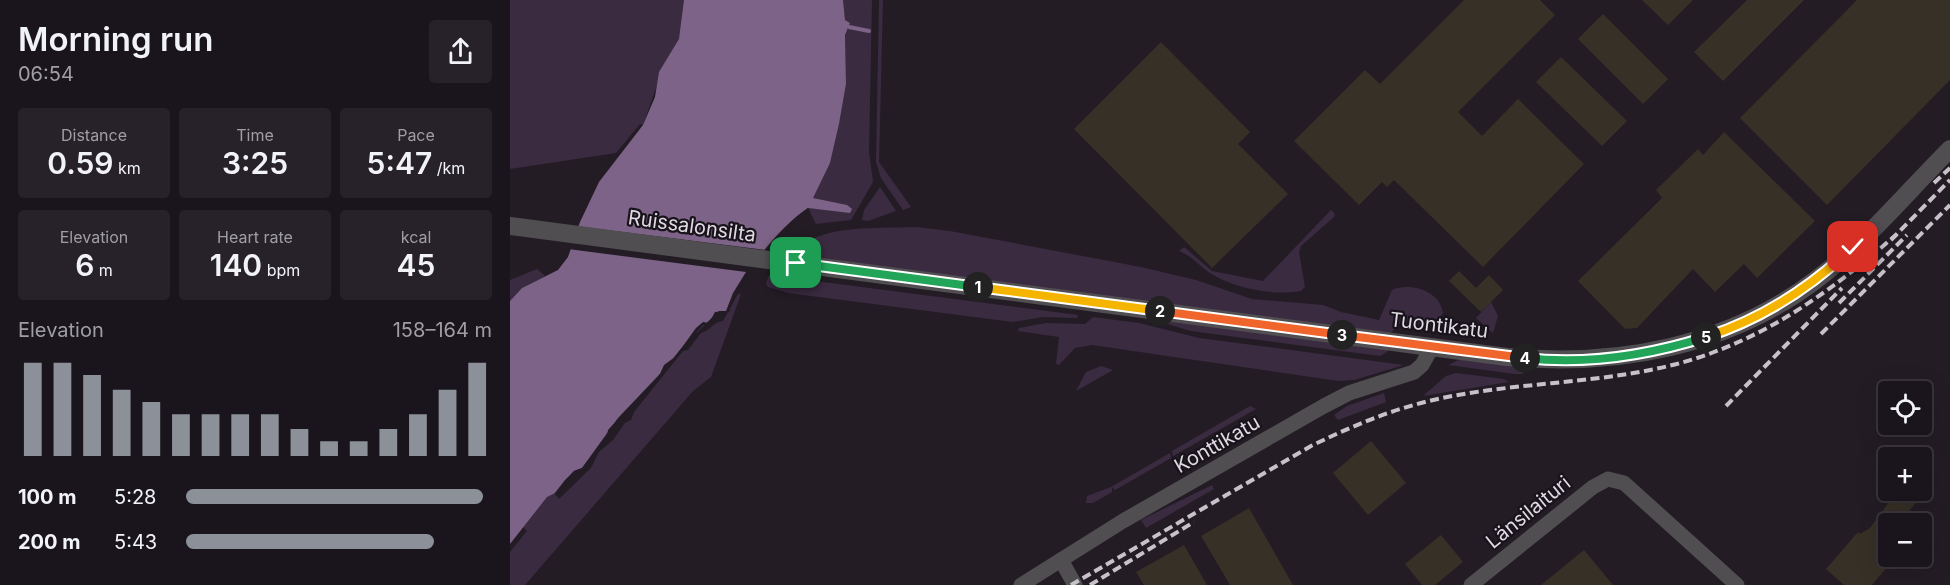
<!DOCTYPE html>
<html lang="en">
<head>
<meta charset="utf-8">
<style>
  :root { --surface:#1a151c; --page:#272229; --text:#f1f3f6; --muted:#9f9fa3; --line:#38343b; --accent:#8c9099 }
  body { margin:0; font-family:Inter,sans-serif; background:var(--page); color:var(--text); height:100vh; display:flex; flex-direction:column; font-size:22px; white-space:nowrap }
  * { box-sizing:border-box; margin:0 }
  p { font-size:20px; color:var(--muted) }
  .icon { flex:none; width:33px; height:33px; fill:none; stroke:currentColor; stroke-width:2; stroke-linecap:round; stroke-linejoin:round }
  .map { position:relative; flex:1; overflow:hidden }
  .side { display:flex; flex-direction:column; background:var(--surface); width:510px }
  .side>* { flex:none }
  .controls { position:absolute; left:1368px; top:381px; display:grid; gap:12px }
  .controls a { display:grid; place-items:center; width:54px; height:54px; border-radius:6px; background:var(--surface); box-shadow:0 6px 24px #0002,0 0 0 2px var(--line); font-size:30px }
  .pin { position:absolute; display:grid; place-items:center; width:51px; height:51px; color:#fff; margin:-26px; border-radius:12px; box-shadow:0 3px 9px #0006 }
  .km { position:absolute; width:30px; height:30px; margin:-15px; border-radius:50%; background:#222; color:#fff; font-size:16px; line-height:30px; text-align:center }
  .round { display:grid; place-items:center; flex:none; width:63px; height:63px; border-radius:6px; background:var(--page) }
  .head { display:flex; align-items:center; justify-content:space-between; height:102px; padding:0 18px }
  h1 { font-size:33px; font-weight:600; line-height:45px }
  .stats { display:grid; grid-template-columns:repeat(3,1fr); gap:9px; height:102px; padding:6px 18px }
  .stats div { display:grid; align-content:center; border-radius:6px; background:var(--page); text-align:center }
  .stats b { font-size:30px; font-weight:600 }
  .stats small { font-size:16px; font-weight:400 }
  .stats p { font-size:16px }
  .chart { height:168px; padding:12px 18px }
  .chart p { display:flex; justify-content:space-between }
  .chart svg { width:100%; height:108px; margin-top:6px; stroke:var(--accent); stroke-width:6 }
  ul { padding:0 18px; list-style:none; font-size:20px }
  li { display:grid; grid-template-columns:96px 72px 1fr; align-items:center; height:45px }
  li i { height:15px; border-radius:8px; background:var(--accent) }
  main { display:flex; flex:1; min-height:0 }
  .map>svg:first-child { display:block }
  .green { fill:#3b2b41 }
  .water { fill:#7d6387 }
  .pier { fill:#231c25 }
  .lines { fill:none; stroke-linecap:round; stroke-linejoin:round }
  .stream { stroke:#7d6387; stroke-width:4 }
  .building { fill:#363026 }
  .minor { stroke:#514e52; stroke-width:15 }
  .tertiary { stroke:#514e52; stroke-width:18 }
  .rail { stroke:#c7c1c9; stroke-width:4; stroke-dasharray:9 4.5; stroke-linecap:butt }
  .split-1-casing { stroke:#fff; stroke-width:12 }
  .split-2-casing { stroke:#fff; stroke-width:12 }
  .split-3-casing { stroke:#fff; stroke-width:12 }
  .split-4-casing { stroke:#fff; stroke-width:12 }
  .split-5-casing { stroke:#fff; stroke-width:12 }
  .split-6-casing { stroke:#fff; stroke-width:12 }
  .split-1 { stroke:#22a559; stroke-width:8 }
  .split-2 { stroke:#f5b400; stroke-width:8 }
  .split-3 { stroke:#f0652b; stroke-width:8 }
  .split-4 { stroke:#f0652b; stroke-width:8 }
  .split-5 { stroke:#22a559; stroke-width:8 }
  .split-6 { stroke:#f5b400; stroke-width:8 }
  .labels { text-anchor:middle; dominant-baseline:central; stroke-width:4.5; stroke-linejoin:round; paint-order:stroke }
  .street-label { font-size:20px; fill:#dfdae1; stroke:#19131c }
</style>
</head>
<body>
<main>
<section class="side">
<div class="head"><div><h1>Morning run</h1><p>06:54</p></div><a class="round"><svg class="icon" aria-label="share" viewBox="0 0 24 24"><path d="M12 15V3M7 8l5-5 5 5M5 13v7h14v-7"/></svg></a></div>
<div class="stats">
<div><p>Distance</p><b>0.59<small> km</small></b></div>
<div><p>Time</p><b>3:25</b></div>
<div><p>Pace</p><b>5:47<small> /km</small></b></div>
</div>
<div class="stats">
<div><p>Elevation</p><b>6<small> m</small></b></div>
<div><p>Heart rate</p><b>140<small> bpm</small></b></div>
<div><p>kcal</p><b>45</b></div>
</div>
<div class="chart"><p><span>Elevation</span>158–164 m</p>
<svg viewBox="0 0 160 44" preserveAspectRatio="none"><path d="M5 44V6M15 44V6M25 44V11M35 44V17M45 44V22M55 44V27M65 44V27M75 44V27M85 44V27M95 44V33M105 44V38M115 44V38M125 44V33M135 44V27M145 44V17M155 44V6"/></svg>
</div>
<ul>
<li><b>100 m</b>5:28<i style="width:97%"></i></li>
<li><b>200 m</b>5:43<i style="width:81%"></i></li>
</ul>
</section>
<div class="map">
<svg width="1440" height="585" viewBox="0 0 1440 585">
  <rect width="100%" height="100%" fill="#231c25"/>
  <g class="green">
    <path d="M0,0H184L186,55L147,85L133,125L130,124L106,153L0,169Z"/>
    <path d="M333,0H362L359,152L363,182L341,220L306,224L298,208L311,209L316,201L302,198L320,163L329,124L336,84L335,35L340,23L335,20Z"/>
    <path d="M369,0H373L369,162L401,207L393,210L371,178L366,162Z"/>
    <path d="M370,187L386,211L358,221L352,220L354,210Z"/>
    <path d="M821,210L825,214L824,217L791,246L789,252L795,287L791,291C763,296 723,288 700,273C689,266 681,255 669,251L674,247L702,271L753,281Z"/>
    <path d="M406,227L440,231L631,267L686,280L742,299L813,305L831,312L869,320L882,290C901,282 930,291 933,313L924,325L891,322L880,334L280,254C311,223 364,229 406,227Z"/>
    <path d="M27,269L35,276L12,288L0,301V280Z"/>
    <path d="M259,275L568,315L567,318L533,317L503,322L278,293L258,287L256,283Z"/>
    <path d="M228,294H231L201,377L183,391L15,585H0V552L17,531L12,526L42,490L49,499L81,468L89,452L103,440L115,423L121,420L124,412L173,351L178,350L191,333C200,331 203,322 213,321Z"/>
    <path d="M981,302L988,316L983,333L966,318Z"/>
    <path d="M630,316L878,348L877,352L870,356L681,331Z"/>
    <path d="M583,317L629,323L689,338L894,365L844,380L828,381L582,345L565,348L549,365L546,364L549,337L508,331L509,328L536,323L575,324Z"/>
    <path d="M951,359L995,363L1014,371L1013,374H1005L938,365Z"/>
    <path d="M591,366L603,370L566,391L576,372Z"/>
    <path d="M946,373L994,379L999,382L913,396L936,376Z"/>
    <path d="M874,393L876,402L828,420L824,415L837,406Z"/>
    <path d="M740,406L746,409L663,456L662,451Z"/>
    <path d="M660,453L661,458L605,490L602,487V492L583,503H576L577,496L601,487Z"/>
    <path d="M702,485L704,489L636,528L631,520Z"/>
  </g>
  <path class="water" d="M174,0H333L335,20L340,23L335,35L336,84L329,124L320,163L303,198L337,205L342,209L340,213L298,208C267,228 230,278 217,311H209C194,326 179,338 165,356C160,363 154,365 150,374L98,430L97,436L72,468L64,471L45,493L37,497L0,544V301L12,288L48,270L58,257L70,222L89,182L133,125L145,97L149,72L169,39Z"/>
  <path class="pier" d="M298,208L300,211L284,223L238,275L225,295L219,312L206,315L201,325H194L188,331L165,360L157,367L152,376L110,420L74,470L66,473L46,496L45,493L55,480L64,471L72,468L108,418L150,374L154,365L165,357L186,328L193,322L199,323L205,312L216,311L223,293L236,272L58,249L65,226L256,250L282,221Z"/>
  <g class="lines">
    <path class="stream" d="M339,27L359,31"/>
  </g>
  <g class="building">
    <path d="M954,0H1030L1045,15L948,112L972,136L1008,99L1074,164L973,267L884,180L877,187L872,182L849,205L784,141L855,70L870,84Z"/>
    <path d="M1132,0H1183L1158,25Z"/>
    <path d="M1237,0H1294L1213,81L1184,52Z"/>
    <path d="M1347,0H1440V80L1317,205L1230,118Z"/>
    <path d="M1093,14L1158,79L1133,104L1068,39Z"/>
    <path d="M651,42L740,132L728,144L778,194L702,268L564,129Z"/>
    <path d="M1051,57L1117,121L1092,146L1026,82Z"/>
    <path d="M1214,132L1305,221L1247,278L1234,264L1205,292L1183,269L1127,328L1115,329L1068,281L1152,198L1146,190L1188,149L1193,155Z"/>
    <path d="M949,271L966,288L979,275L993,290L971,312L939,281Z"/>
    <path d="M861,441L896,483L858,515L823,473Z"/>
    <path d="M1388,490H1397L1408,500L1391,521L1378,524V536L1373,539L1368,549L1382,561L1362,585H1334L1316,569L1348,532L1350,534L1360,528Z"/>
    <path d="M739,508L783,585H720L691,536Z"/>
    <path d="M931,535L953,562L925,585H912L895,564Z"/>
    <path d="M674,545L697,585H634L626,572Z"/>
    <path d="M1074,550L1103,585H1031Z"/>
  </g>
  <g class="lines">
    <g class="minor">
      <path d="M551,560L565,585"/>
      <path d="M511,585L613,521L814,406L839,393L904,372L912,365L922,347"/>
      <path d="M961,585L1083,487L1098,479L1114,483L1227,585"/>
    </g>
    <path class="tertiary" d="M0,226L997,357C1106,367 1218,347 1307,279C1356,242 1397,192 1440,149"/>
    <g class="rail">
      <path d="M1424,183L1440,168"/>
      <path d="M1381,240L1440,180"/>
      <path d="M1329,303L1397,235"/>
      <path d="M1311,334L1440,205"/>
      <path d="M1216,406L1332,288"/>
      <path d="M561,585L801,446C838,428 875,412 915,402C1003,380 1097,386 1184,359C1263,334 1325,288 1387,234"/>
      <path d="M580,585L684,522"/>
    </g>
  </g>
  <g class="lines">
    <defs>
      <path id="split-1" d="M286,263L468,287"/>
      <path id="split-2" d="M468,287L650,311"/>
      <path id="split-3" d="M650,311L832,335"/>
      <path id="split-4" d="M832,335L1015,358"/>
      <path id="split-5" d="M1015,358C1077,365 1136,356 1196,337"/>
      <path id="split-6" d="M1196,337C1252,319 1301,287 1343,247"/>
    </defs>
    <use href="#split-1" class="split-1-casing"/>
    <use href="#split-2" class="split-2-casing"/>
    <use href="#split-3" class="split-3-casing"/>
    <use href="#split-4" class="split-4-casing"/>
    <use href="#split-5" class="split-5-casing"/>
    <use href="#split-6" class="split-6-casing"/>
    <use href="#split-1" class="split-1"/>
    <use href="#split-2" class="split-2"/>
    <use href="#split-3" class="split-3"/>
    <use href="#split-4" class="split-4"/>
    <use href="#split-5" class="split-5"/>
    <use href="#split-6" class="split-6"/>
  </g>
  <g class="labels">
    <g class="street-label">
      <text transform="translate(182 226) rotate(8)">Ruissalonsilta</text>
      <text transform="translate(929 325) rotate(7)">Tuontikatu</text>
      <text transform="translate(707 444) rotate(-30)">Konttikatu</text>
      <text transform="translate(1018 512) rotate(-39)">Länsilaituri</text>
    </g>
  </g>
</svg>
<div class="controls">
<a><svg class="icon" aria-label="locate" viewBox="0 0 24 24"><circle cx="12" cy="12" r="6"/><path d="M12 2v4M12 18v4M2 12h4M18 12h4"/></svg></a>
<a>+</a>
<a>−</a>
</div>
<div class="pin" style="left:286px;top:263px;background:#1e9e55"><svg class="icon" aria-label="arrive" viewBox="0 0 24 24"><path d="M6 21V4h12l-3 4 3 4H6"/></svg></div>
<div class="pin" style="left:1343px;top:247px;background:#d93025"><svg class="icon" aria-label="check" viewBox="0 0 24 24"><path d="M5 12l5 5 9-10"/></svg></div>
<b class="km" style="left:468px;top:287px">1</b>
<b class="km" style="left:650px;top:311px">2</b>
<b class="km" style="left:832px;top:335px">3</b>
<b class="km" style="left:1015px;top:358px">4</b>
<b class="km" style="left:1196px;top:337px">5</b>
</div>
</main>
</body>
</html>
